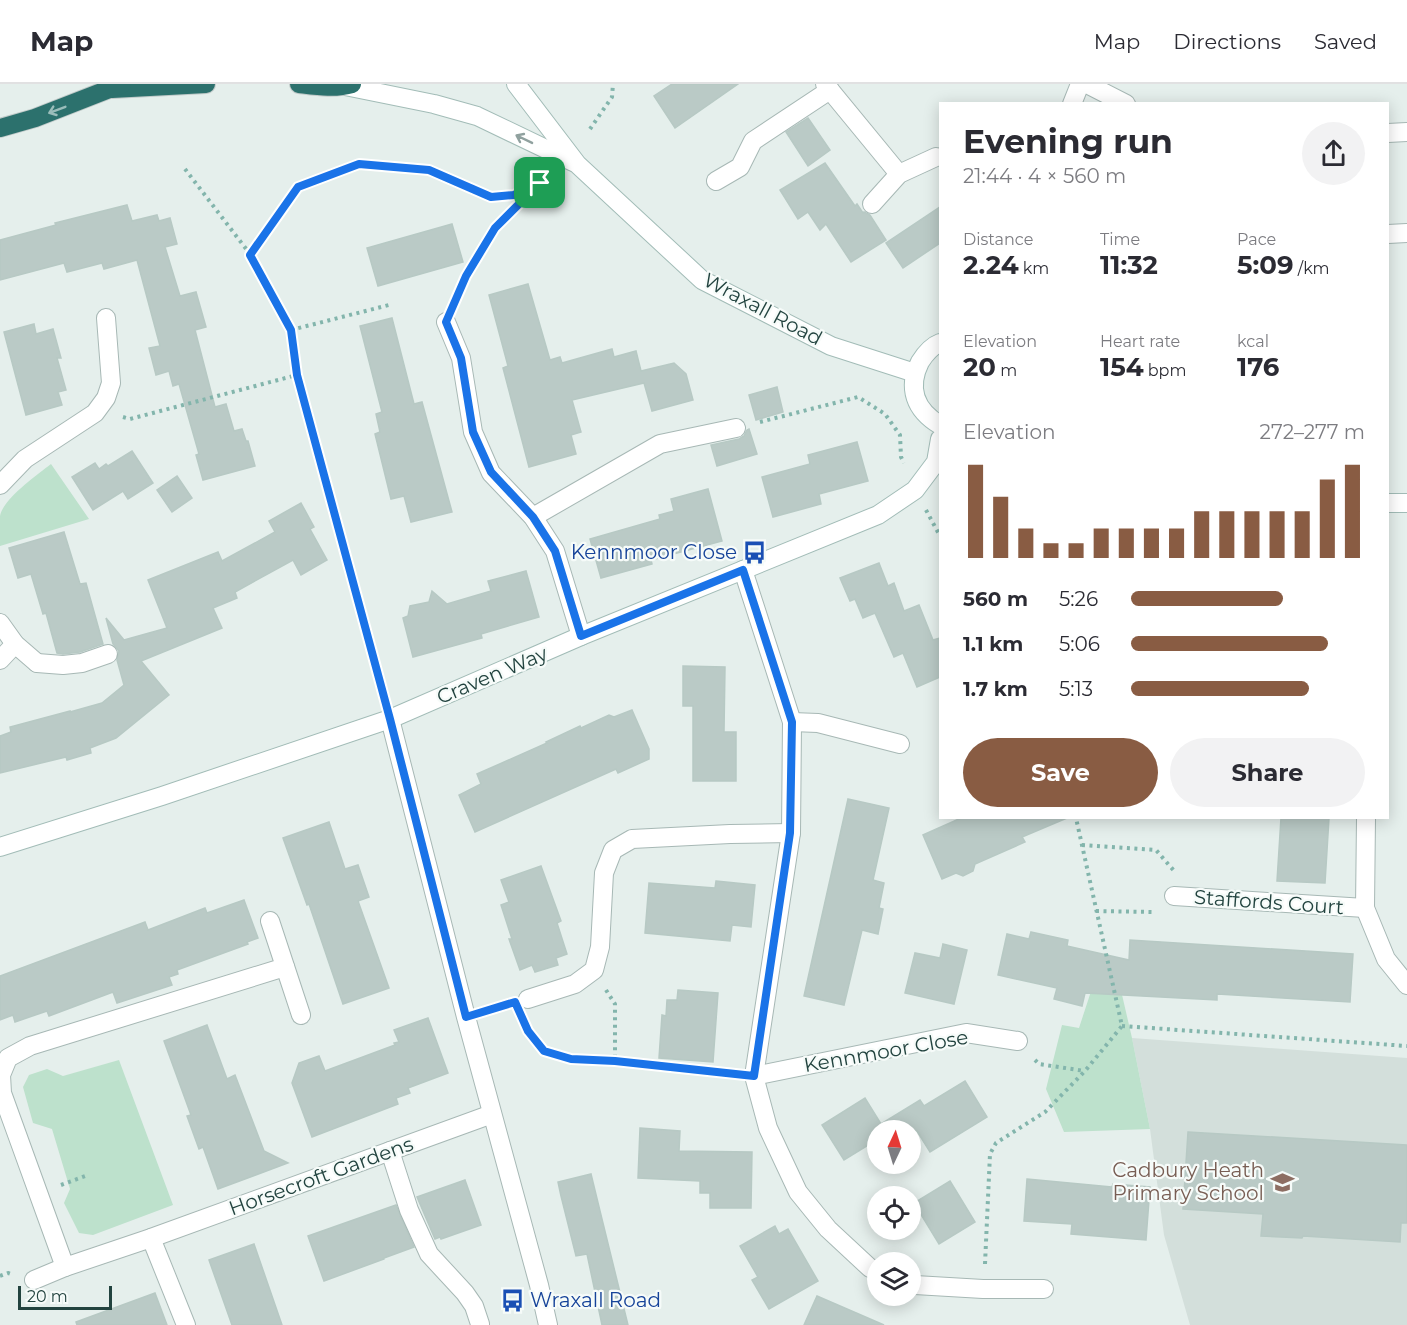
<!DOCTYPE html>
<html lang="en">
<head>
<meta charset="utf-8">
<style>
  :root { --surface:#fff; --page:#f2f2f3; --text:#2b2b33; --muted:#7c7c81; --line:#e1e1e2; --accent:#895c43 }
  body { margin:0; font-family:Montserrat,sans-serif; background:var(--page); color:var(--text); height:100vh; display:flex; flex-direction:column; font-size:22px; white-space:nowrap }
  * { box-sizing:border-box; margin:0 }
  p { font-size:20px; color:var(--muted) }
  .icon { flex:none; width:33px; height:33px; fill:none; stroke:currentColor; stroke-width:2; stroke-linecap:round; stroke-linejoin:round }
  .map { position:relative; flex:1; overflow:hidden }
  .panel { position:absolute; left:939px; top:18px; width:450px; height:717px; display:flex; flex-direction:column; background:var(--surface); border-radius:0px; box-shadow:0 3px 15px #0003 }
  .panel>* { flex:none }
  .needle { width:39px; rotate:4deg }
  .buttons { position:absolute; left:867px; top:1036px; display:grid; gap:12px }
  .buttons a { display:grid; place-items:center; width:54px; height:54px; border-radius:50%; background:var(--surface); box-shadow:0 3px 15px #0003; font-size:30px }
  .scale { position:absolute; left:18px; bottom:15px; width:94px; box-sizing:border-box; padding-left:6px; border:3px solid #22433f; border-top:0; font-size:16px; line-height:21px; white-space:nowrap; color:#22433f; -webkit-text-stroke:4px #f6fbf9; paint-order:stroke }
  .pin { position:absolute; display:grid; place-items:center; width:51px; height:51px; color:#fff; margin:-26px; border-radius:12px; box-shadow:0 3px 9px #0006 }
  .round { display:grid; place-items:center; flex:none; width:63px; height:63px; border-radius:32px; background:var(--page) }
  .overview { display:flex; align-items:center; justify-content:space-between; height:102px; padding:0 24px }
  h1 { font-size:33px; font-weight:700; line-height:45px }
  .stats { display:grid; grid-template-columns:repeat(3,1fr); gap:9px; height:102px; padding:6px 24px }
  .stats div { display:grid; align-content:center }
  .stats b { font-size:26px; font-weight:700 }
  .stats small { font-size:16px; font-weight:400 }
  .stats p { font-size:16px }
  .chart { height:168px; padding:12px 24px }
  .chart p { display:flex; justify-content:space-between }
  .chart svg { width:100%; height:108px; margin-top:6px; stroke:var(--accent); stroke-width:6 }
  .cta { display:flex; gap:12px; margin-top:auto; padding:12px 24px }
  .cta a { flex:1; height:69px; border-radius:36px; background:var(--accent); color:#fff; font-size:24px; font-weight:700; line-height:69px; text-align:center }
  .cta a+a { background:var(--page); color:var(--text) }
  ul { padding:0 24px; list-style:none; font-size:20px }
  li { display:grid; grid-template-columns:96px 72px 1fr; align-items:center; height:45px }
  li i { height:15px; border-radius:8px; background:var(--accent) }
  header { display:flex; align-items:center; gap:36px; box-sizing:border-box; height:84px; padding:0 30px; background:var(--surface); border-bottom:2px solid var(--line) }
  header strong { font-size:28px }
  nav { display:flex; gap:33px; margin-inline-start:auto; font-size:21px }
  .map>svg:first-child { display:block }
  .built { fill:#d3dfdb }
  .green { fill:#bde1cc }
  .building { fill:#bacac6; stroke:#b7c9c4; stroke-width:1.5 }
  .lines { fill:none; stroke-linecap:round; stroke-linejoin:round }
  .lane-casing { stroke:#a7b8b5; stroke-width:20 }
  .street-casing { stroke:#a7b8b5; stroke-width:20 }
  .secondary-casing { stroke:#a2bcb7; stroke-width:20 }
  .highway-casing { stroke:#c1cac9; stroke-width:20 }
  .path { stroke:#83b5ac; stroke-width:4; stroke-dasharray:3 4.5; stroke-linecap:butt }
  .lane { stroke:#fff; stroke-width:18 }
  .street { stroke:#fff; stroke-width:18 }
  .secondary { stroke:#fff; stroke-width:18 }
  .highway { stroke:#2c716d; stroke-width:18 }
  .oneway { stroke:#9bbdba }
  .oneway2 { stroke:#90a19f }
  .route-casing { stroke:#fff; stroke-width:12 }
  .route { stroke:#1a73e8; stroke-width:8 }
  .labels { text-anchor:middle; dominant-baseline:central; stroke-width:4.5; stroke-linejoin:round; paint-order:stroke }
  .street-label { font-size:20px; fill:#22433f; stroke:#f6fbf9 }
  .transit-label { font-size:20px; fill:#164399; stroke:#f6fbf9; text-anchor:end }
  .education-label { font-size:20px; fill:#785e54; stroke:#f6fbf9; text-anchor:end }
</style>
</head>
<body>
<header>
<strong>Map</strong>
<nav><a>Map</a><a>Directions</a><a>Saved</a></nav>
</header>
<div class="map">
<svg width="1407" height="1241" viewBox="0 0 1407 1241">
  <rect width="100%" height="100%" fill="#e5efec"/>
  <path class="built" d="M1132,954L1407,974V1241H1190L1164,1151L1150,1045Z"/>
  <g class="green">
    <path d="M51,380L89,435L0,462C0,452 0,441 0,432C3,415 37,391 51,380Z"/>
    <path d="M1098,886L1117,889L1132,954L1150,1045L1064,1048L1046,1005L1062,941L1079,944Z"/>
    <path d="M119,976L173,1121L93,1151L79,1149L64,1119L70,1105L52,1045L33,1039L23,1003L29,991L47,985L63,992Z"/>
  </g>
  <g class="building">
    <path d="M672,0H738L675,44L654,12Z"/>
    <path d="M808,34L830,66L808,82L786,48Z"/>
    <path d="M825,79L855,122L857,120L863,129L864,128L870,131L886,156L851,178L826,140L820,146L808,128L798,135L780,106Z"/>
    <path d="M127,121L132,137L157,131L159,137L170,134L177,160L165,163L180,212L196,208L206,243L195,246L215,323L226,320L234,347L242,345L246,357H248L255,382L203,396L196,371L199,370L179,300L173,302L169,287L156,291L149,264L160,262L137,176L104,185L102,179L67,188L64,179L0,196V156L56,141L55,139Z"/>
    <path d="M940,123V159L903,184L886,159Z"/>
    <path d="M452,140L463,178L378,202L367,164Z"/>
    <path d="M528,200L550,276L560,273L562,279L612,265L614,273L636,267L641,287L674,279L686,290L693,316L652,327L644,299L572,316L581,348L571,351L576,370L529,383L503,284L508,282L489,211Z"/>
    <path d="M392,234L414,320L422,318L452,428L411,438L404,412L391,415L375,350L380,348L376,330L382,328L360,242Z"/>
    <path d="M34,240L36,250L53,245L61,274H57L66,306L58,308L62,321L26,331L4,248Z"/>
    <path d="M777,303L783,328L756,336L749,311Z"/>
    <path d="M749,345L757,370L717,382L711,361L739,355L744,352L747,346Z"/>
    <path d="M857,358L868,397L819,410L821,420L773,433L762,393L810,380L808,371Z"/>
    <path d="M132,367L153,399L128,415L123,407L93,426L72,393L95,379L99,385L106,380L108,382Z"/>
    <path d="M177,392L192,414L172,428L157,406Z"/>
    <path d="M708,405L722,457L651,476L652,480L601,494L590,455L660,435L659,431L674,427L671,415Z"/>
    <path d="M301,419L314,443L310,445L327,476L301,491L293,476L235,508L237,514L213,524L222,544L141,577L169,611L116,654L90,664L91,669L67,676L66,673L0,689V652L11,648L10,643L70,627V628L102,619L124,601L117,576L119,567L113,560L106,534L124,556L167,544L148,496L218,468L222,477L275,448L269,437Z"/>
    <path d="M64,448L80,500L86,499L103,560L80,568L63,570L57,569L46,529L43,530L31,490L18,494L9,464Z"/>
    <path d="M879,479L888,502L894,499L904,527L919,521L933,556L940,554V593L917,603L903,569L894,573L875,529L863,534L855,515L850,517L840,494Z"/>
    <path d="M526,487L539,533L481,550L482,554L413,573L403,534L408,532L410,522L429,518L432,507L447,520L491,507L488,497Z"/>
    <path d="M683,582L725,583L724,648H736V697H693V622H683Z"/>
    <path d="M632,626L649,665V675L618,689L616,685L475,748L459,711L481,700L477,690L547,659L546,658L580,642L581,644L609,631L614,633Z"/>
    <path d="M848,715L889,724L873,796L884,799L879,824L883,825L878,850L862,846L844,921L804,912Z"/>
    <path d="M961,734H1067L1022,753L1025,758L975,780L973,787L963,792L956,789L942,795L923,751Z"/>
    <path d="M1281,734H1329L1325,799L1277,797Z"/>
    <path d="M329,738L345,785L358,781L369,813L358,817L389,904L343,920L309,820L307,821L283,754Z"/>
    <path d="M541,782L561,837L557,839L567,870L556,874L558,881L535,888L532,881L520,886L509,855H512L501,821L509,818L501,796Z"/>
    <path d="M716,797L755,801L751,843L732,841L730,857L645,849L649,799L715,804Z"/>
    <path d="M244,816L258,854L247,858L248,860L177,886L178,890L169,893L172,901L117,919L113,908L49,932L47,927L15,938L13,931L0,936V892L145,838L148,846L205,824L207,829Z"/>
    <path d="M1031,848L1068,856L1067,862L1129,876L1130,856L1353,870L1350,918L1217,910V916L1085,909L1082,922L1054,915L1057,904L998,891L1007,850L1029,855Z"/>
    <path d="M943,860L967,866L954,920L905,909L915,869L940,874Z"/>
    <path d="M678,906L718,909L713,978L659,974L662,931L666,932L667,916H677Z"/>
    <path d="M428,934L448,989L408,1004L410,1009L396,1014L398,1020L312,1053L292,999L299,979L319,972L325,987L395,961L394,959L399,958L394,946Z"/>
    <path d="M207,941L227,995L235,991L264,1067L288,1079L218,1105L203,1063L199,1065L187,1032L191,1031L164,957Z"/>
    <path d="M965,997L987,1033L930,1068L917,1047H878V1055L844,1076L822,1041L865,1014L881,1040L920,1016L924,1022Z"/>
    <path d="M640,1044L680,1047L679,1067L752,1068L751,1124H710V1109H700V1097L638,1094Z"/>
    <path d="M1188,1048L1407,1061V1139H1401L1400,1158L1303,1152L1302,1154L1261,1152L1263,1130L1183,1125Z"/>
    <path d="M591,1090L600,1127L628,1241H602L587,1170L576,1172L561,1112L558,1098Z"/>
    <path d="M1027,1095L1112,1103L1113,1100L1150,1103L1146,1156L1071,1150L1072,1140L1024,1137Z"/>
    <path d="M465,1096L481,1141L441,1155L440,1153L435,1155L417,1113Z"/>
    <path d="M950,1097L975,1138L939,1160L914,1119Z"/>
    <path d="M396,1121L414,1163L384,1174V1175L324,1197L308,1152Z"/>
    <path d="M775,1142L779,1150L788,1145L818,1197L769,1225L752,1196L758,1193L740,1162Z"/>
    <path d="M254,1160L282,1241H232L209,1176Z"/>
    <path d="M155,1209L167,1241H77L76,1238Z"/>
    <path d="M817,1212L884,1241H804Z"/>
  </g>
  <g class="lines">
    <defs>
      <g id="lane">
        <path d="M1388,49L1407,48"/>
        <path d="M716,97L740,83L753,57L830,6"/>
        <path d="M1388,150L1407,149"/>
        <path d="M37,579L63,581L82,579L108,570"/>
        <path d="M390,1067L409,1126L429,1170L465,1209L474,1222L480,1240"/>
      </g>
      <g id="street">
        <path d="M825,0L899,90"/>
        <path d="M1087,0L1126,20"/>
        <path d="M1072,20L1080,0"/>
        <path d="M872,120L899,90L936,73"/>
        <path d="M446,238L461,274L473,348L491,389L533,433L555,467L581,552"/>
        <path d="M0,401L25,375L95,329L106,314L111,299L106,234"/>
        <path d="M533,433L660,360L736,344"/>
        <path d="M743,486L792,638L791,749L754,992L768,1044L798,1108L828,1145L870,1184L878,1187"/>
        <path d="M0,539L15,560L37,579"/>
        <path d="M0,576L15,560"/>
        <path d="M390,635L466,933L539,1201L548,1241"/>
        <path d="M792,638L818,639L900,660"/>
        <path d="M1366,734L1365,824L1386,875L1407,901"/>
        <path d="M1174,812L1365,824"/>
        <path d="M270,837L301,931"/>
        <path d="M528,915L575,900L594,886L600,863L604,789L613,766L632,755L730,750L791,749"/>
        <path d="M754,992L966,949L1018,957"/>
        <path d="M151,1154L186,1241"/>
        <path d="M65,1183L2,1009L1,991L8,974L30,962L285,883"/>
        <path d="M34,1196L65,1183L151,1154L492,1030"/>
        <path d="M910,1199L915,1201L983,1205H1044"/>
      </g>
      <g id="secondary">
        <path d="M516,0L577,80L702,196L831,262L915,289"/>
        <path d="M345,2L434,20L477,32L573,78"/>
        <path d="M940,259C932,262 925,270 920,278C907,304 915,326 940,341"/>
        <path d="M1388,419H1407"/>
        <path d="M0,763L162,712L390,635L581,552L878,431L915,406L936,378L940,355"/>
      </g>
      <g id="highway">
        <path d="M299,0C316,2 335,5 352,0"/>
        <path d="M112,5L206,0"/>
        <path d="M0,44L35,34L122,0"/>
      </g>
    </defs>
    <use href="#lane" class="lane-casing"/>
    <use href="#street" class="street-casing"/>
    <use href="#secondary" class="secondary-casing"/>
    <use href="#highway" class="highway-casing"/>
    <g class="path">
      <path d="M590,45L612,13L613,0"/>
      <path d="M185,85L250,170"/>
      <path d="M455,216L466,193L495,144L538,102"/>
      <path d="M291,246L389,221"/>
      <path d="M123,333L130,335L297,291"/>
      <path d="M760,338L858,313L885,330L900,351L901,373L904,379"/>
      <path d="M926,426L940,452"/>
      <path d="M384,611L297,291L291,246L250,170L298,103L359,80L429,86L491,113L514,111L540,99"/>
      <path d="M1082,761L1156,766L1175,788"/>
      <path d="M1096,827L1155,828"/>
      <path d="M606,906L615,920V977"/>
      <path d="M490,926L505,921"/>
      <path d="M523,938L528,947L544,967L571,975L615,977L730,989"/>
      <path d="M1122,942L1407,962"/>
      <path d="M1035,976L1039,980L1085,987"/>
      <path d="M61,1101L88,1091"/>
      <path d="M985,1180L990,1070L996,1059L1045,1028L1085,987L1122,942L1076,734"/>
      <path d="M0,1192L8,1189L11,1190"/>
    </g>
    <use href="#lane" class="lane"/>
    <use href="#street" class="street"/>
    <use href="#secondary" class="secondary"/>
    <use href="#highway" class="highway"/>
  </g>
  <defs><path id="oneway-shaft" d="M-6 0H5M1.5-3L5.5 0L1.5 3" fill="none" stroke-width="1.6" stroke-linecap="round" stroke-linejoin="round" transform="scale(1.5)"/></defs>
  <use class="oneway" href="#oneway-shaft" transform="translate(57 26) rotate(159)"/>
  <use class="oneway2" href="#oneway-shaft" transform="translate(524 55) rotate(-154)"/>
  <g class="lines">
    <defs>
      <path id="route" d="M359,80L429,86L491,113L514,111L540,99L495,144L466,192L446,238L461,274L473,348L491,388L533,433L555,467L581,552L743,486L792,638L790,749L754,992L615,977L571,975L544,967L528,947L515,918L466,933L390,635L297,291L291,246L250,171L298,103Z"/>
    </defs>
    <use href="#route" class="route-casing"/>
    <use href="#route" class="route"/>
  </g>
  <defs>
    <symbol id="bus-bare" viewBox="-9 -9 18 18"><path d="M-5-6H5V4H4V6H2V4H-2V6H-4V4H-5ZM-3.5-4V0h7V-4ZM-3.5 1.2v1.5H-2V1.2ZM2 1.2v1.5H3.5V1.2Z" fill="#1a4fb4" stroke="#f6fbf9" stroke-width="2.5" paint-order="stroke"/></symbol>
    <symbol id="school-bare" viewBox="-9 -9 18 18"><path d="M0-5L7-2L0 1L-7-2ZM-4 1L0 2.5L4 1V4Q0 6-4 4Z" fill="#8d6e63" stroke="#f6fbf9" stroke-width="2.5" paint-order="stroke"/></symbol>
  </defs>
  <g fill-rule="evenodd">
    <use href="#bus-bare" x="738" y="452" width="33" height="33"/>
    <use href="#school-bare" x="1266" y="1082" width="33" height="33"/>
    <use href="#bus-bare" x="496" y="1200" width="33" height="33"/>
  </g>
  <g class="labels">
    <g class="street-label">
      <text transform="translate(763 225) rotate(28)">Wraxall Road</text>
      <text transform="translate(492 591) rotate(-23)">Craven Way</text>
      <text transform="translate(1269 818) rotate(4)">Staffords Court</text>
      <text transform="translate(886 967) rotate(-10)">Kennmoor Close</text>
      <text transform="translate(321 1092) rotate(-20)">Horsecroft Gardens</text>
    </g>
    <g class="transit-label">
      <text x="737" y="468">Kennmoor Close</text>
      <text x="530" y="1216" text-anchor="start">Wraxall Road</text>
    </g>
    <g class="education-label">
      <text x="1264" y="1086">Cadbury Heath<tspan x="1264" dy="23">Primary School</tspan></text>
    </g>
  </g>
</svg>
<div class="buttons">
<a><svg class="needle" viewBox="-14 -14 28 28"><path d="M0-13l5 13h-10z" fill="#e53935"/><path d="M0 13l5-13h-10z" fill="#7c7c81"/></svg></a>
<a><svg class="icon" aria-label="locate" viewBox="0 0 24 24"><circle cx="12" cy="12" r="6"/><path d="M12 2v4M12 18v4M2 12h4M18 12h4"/></svg></a>
<a><svg class="icon" aria-label="layers" viewBox="0 0 24 24"><path d="M12 4l9 5-9 5-9-5zM3 14l9 5 9-5"/></svg></a>
</div>
<div class="scale">20 m</div>
<div class="pin" style="left:540px;top:99px;background:#1e9e55"><svg class="icon" aria-label="arrive" viewBox="0 0 24 24"><path d="M6 21V4h12l-3 4 3 4H6"/></svg></div>
<section class="panel">
<div class="overview"><div><h1>Evening run</h1><p>21:44 · 4 × 560 m</p></div><a class="round"><svg class="icon" aria-label="share" viewBox="0 0 24 24"><path d="M12 15V3M7 8l5-5 5 5M5 13v7h14v-7"/></svg></a></div>
<div class="stats">
<div><p>Distance</p><b>2.24<small> km</small></b></div>
<div><p>Time</p><b>11:32</b></div>
<div><p>Pace</p><b>5:09<small> /km</small></b></div>
</div>
<div class="stats">
<div><p>Elevation</p><b>20<small> m</small></b></div>
<div><p>Heart rate</p><b>154<small> bpm</small></b></div>
<div><p>kcal</p><b>176</b></div>
</div>
<div class="chart"><p><span>Elevation</span>272–277 m</p>
<svg viewBox="0 0 160 44" preserveAspectRatio="none"><path d="M5 44V6M15 44V19M25 44V32M35 44V38M45 44V38M55 44V32M65 44V32M75 44V32M85 44V32M95 44V25M105 44V25M115 44V25M125 44V25M135 44V25M145 44V12M155 44V6"/></svg>
</div>
<ul>
<li><b>560 m</b>5:26<i style="width:65%"></i></li>
<li><b>1.1 km</b>5:06<i style="width:84%"></i></li>
<li><b>1.7 km</b>5:13<i style="width:76%"></i></li>
</ul>
<div class="cta"><a>Save</a><a>Share</a></div>
</section>
</div>
</body>
</html>
